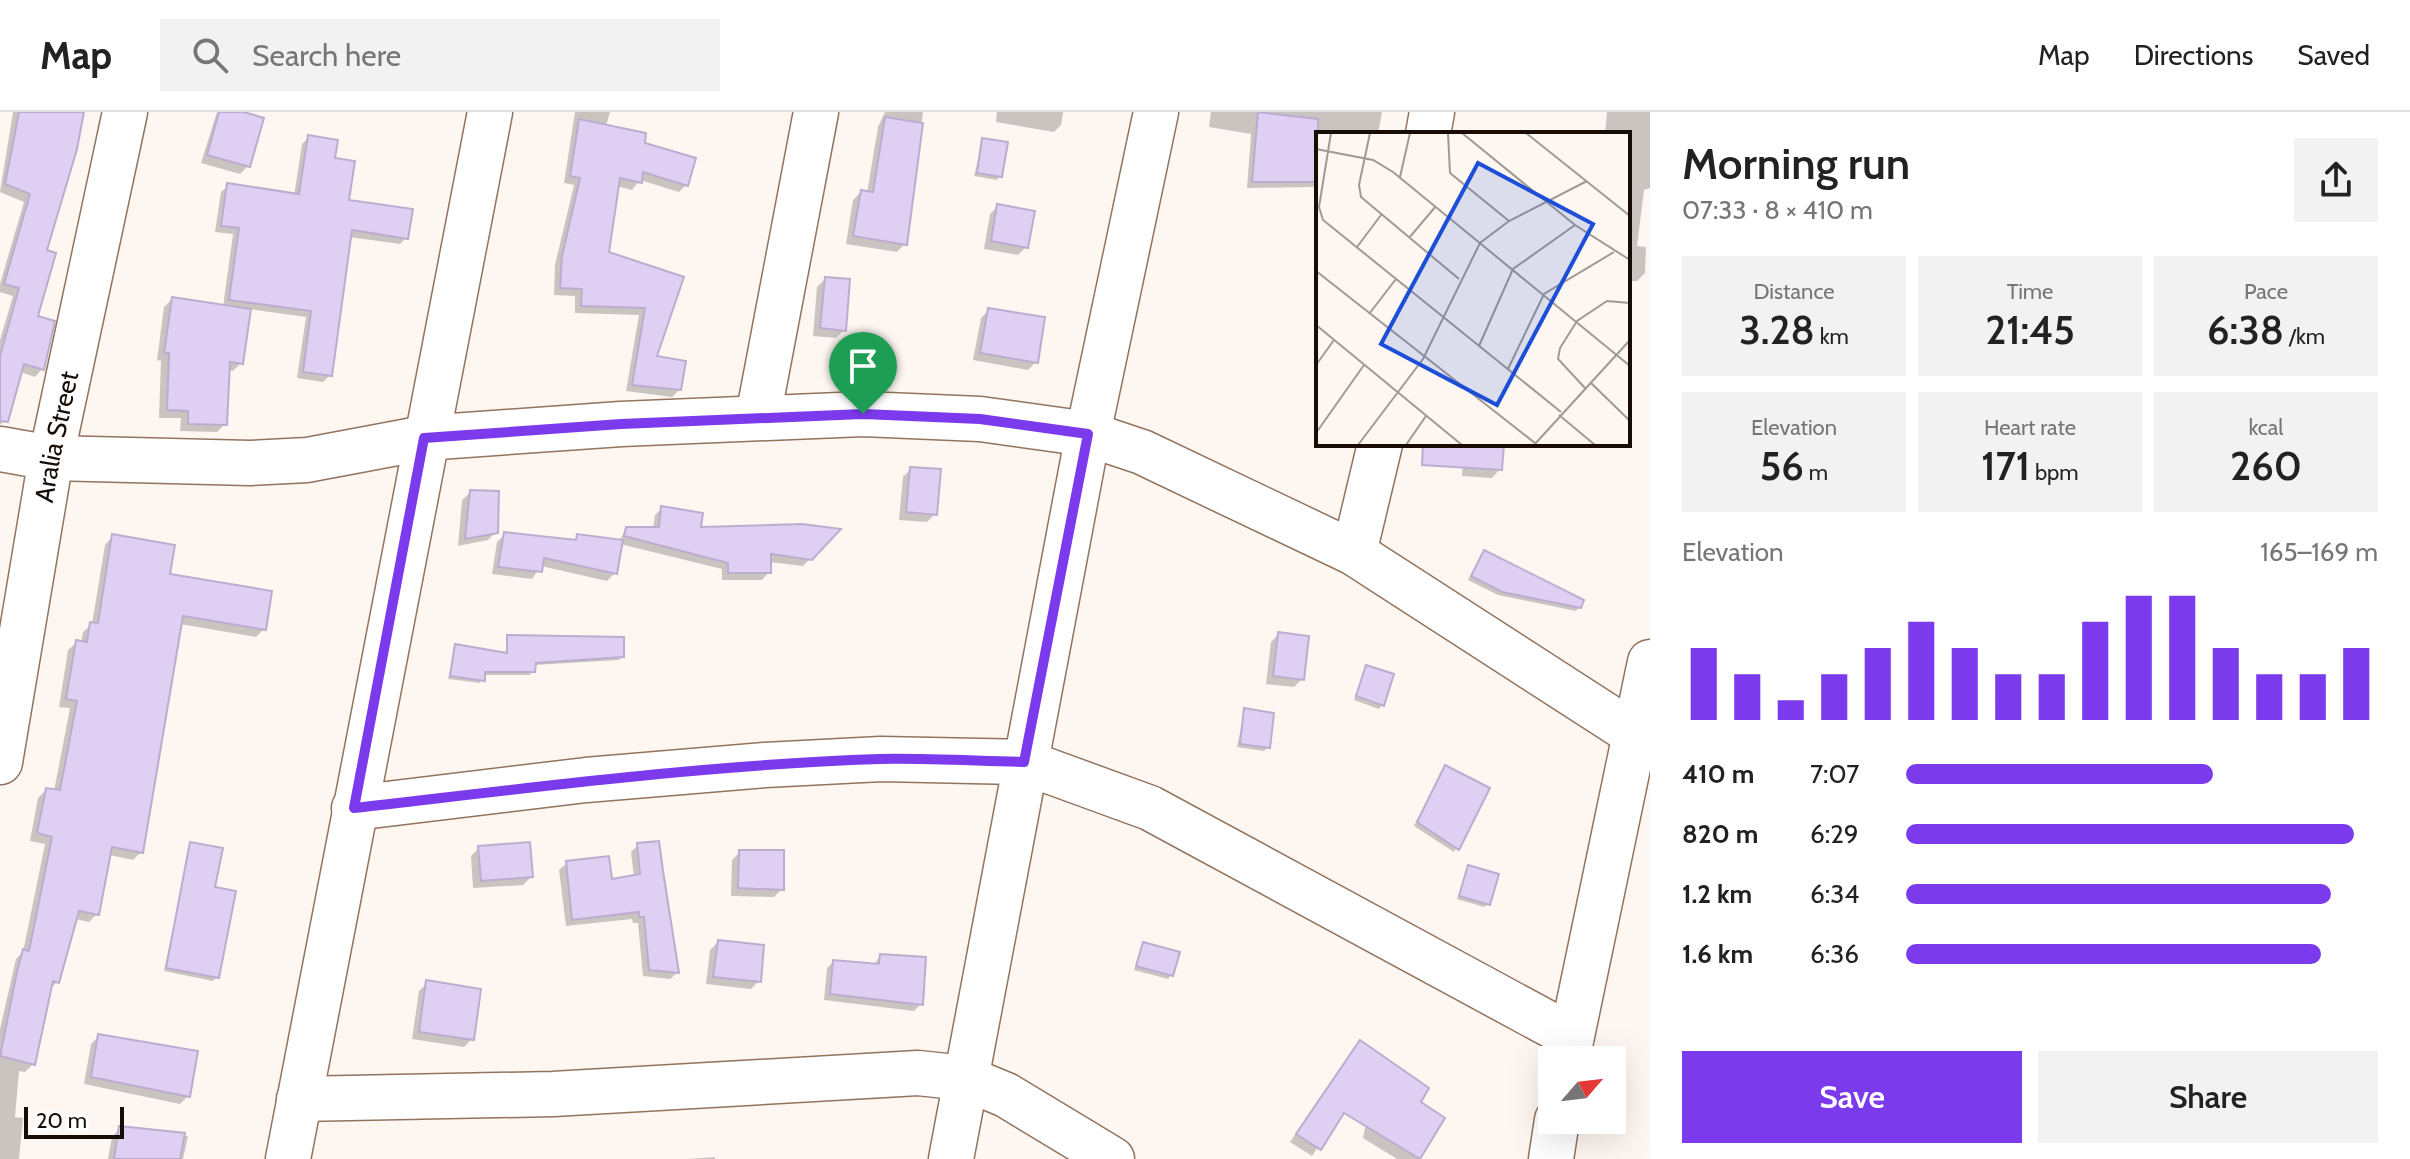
<!DOCTYPE html>
<html lang="en">
<head>
<meta charset="utf-8">
<style>
  :root { --surface:#fff; --page:#f2f2f2; --text:#222; --muted:#767676; --line:#e0e0e0; --accent:#7c3aed }
  body { margin:0; font-family:Cabin,sans-serif; background:var(--page); color:var(--text); height:100vh; display:flex; flex-direction:column; font-size:30px; white-space:nowrap }
  * { box-sizing:border-box; margin:0 }
  p { font-size:26px; color:var(--muted) }
  .icon { flex:none; width:44px; height:44px; fill:none; stroke:currentColor; stroke-width:2; stroke-linecap:round; stroke-linejoin:round }
  .map { position:relative; flex:1; overflow:hidden }
  .panel { display:flex; flex-direction:column; background:var(--surface); width:760px }
  .panel>* { flex:none }
  .needle { width:52px; rotate:62deg }
  .controls { position:absolute; left:1538px; top:934px; display:grid; gap:16px }
  .controls a { display:grid; place-items:center; width:88px; height:88px; border-radius:0px; background:var(--surface); box-shadow:0 8px 32px #0002; font-size:40px }
  .scale { position:absolute; left:24px; bottom:20px; width:100px; box-sizing:border-box; padding-left:8px; border:4px solid #180d05; border-top:0; font-size:22px; line-height:28px; white-space:nowrap; color:#180d05; -webkit-text-stroke:6px #fff; paint-order:stroke }
  .pin { position:absolute; display:grid; place-items:center; width:68px; height:68px; color:#fff; margin:-82px -34px; border-radius:50% 50% 50% 0; rotate:-45deg; box-shadow:0 0 8px #0007 }
  .pin .icon { rotate:45deg }
  .round { display:grid; place-items:center; flex:none; width:84px; height:84px; border-radius:0px; background:var(--page) }
  .overview { display:flex; align-items:center; justify-content:space-between; height:136px; padding:0 32px }
  h1 { font-size:44px; font-weight:600; line-height:60px }
  .metrics { display:grid; grid-template-columns:repeat(3,1fr); gap:12px; height:136px; padding:8px 32px }
  .metrics div { display:grid; align-content:center; border-radius:0px; background:var(--page); text-align:center }
  .metrics b { font-size:40px; font-weight:600 }
  .metrics small { font-size:22px; font-weight:400 }
  .metrics p { font-size:22px }
  .chart { height:224px; padding:16px 32px }
  .chart p { display:flex; justify-content:space-between }
  .chart svg { width:100%; height:144px; margin-top:8px; stroke:var(--accent); stroke-width:6 }
  .action { display:flex; gap:16px; margin-top:auto; padding:16px 32px }
  .action a { flex:1; height:92px; border-radius:0px; background:var(--accent); color:#fff; font-size:32px; font-weight:600; line-height:92px; text-align:center }
  .action a+a { background:var(--page); color:var(--text) }
  ul { padding:0 32px; list-style:none; font-size:26px }
  li { display:grid; grid-template-columns:128px 96px 1fr; align-items:center; height:60px }
  li i { height:20px; border-radius:10px; background:var(--accent) }
  header { display:flex; align-items:center; gap:48px; box-sizing:border-box; height:112px; padding:0 40px; background:var(--surface); border-bottom:2px solid var(--line) }
  header strong { font-size:38px }
  nav { display:flex; gap:44px; margin-inline-start:auto; font-size:28px }
  .search { width:560px; height:72px; background:var(--page); display:flex; align-items:center; gap:20px; box-sizing:border-box; padding:0 28px; border-radius:0px; color:var(--muted); font-size:30px }
  main { display:flex; flex:1; min-height:0 }
  .map>svg:first-child { display:block }
  .shadow { fill:#0003 }
  .building { fill:#dfcff2; stroke:#bcadcf; stroke-width:2 }
  .lines { fill:none; stroke-linecap:round; stroke-linejoin:round }
  .minor-casing { stroke:#92735e; stroke-width:47 }
  .minor { stroke:#fff; stroke-width:44 }
  .route-casing { stroke:#fff; stroke-width:16 }
  .route { stroke:#7c3aed; stroke-width:10 }
  .labels { text-anchor:middle; dominant-baseline:central; stroke-width:8; stroke-linejoin:round; paint-order:stroke }
  .street-label { font-size:26px; fill:#180d05; stroke:#fff }
  .inset-road { fill:none; stroke:#a19993; stroke-width:2 }
  .view { fill:#1d4ed8; fill-opacity:0.15; stroke:#1d4ed8; stroke-width:4 }
  .inset-edge { fill:none; stroke:#180d05; stroke-width:4 }
</style>
</head>
<body>
<header>
<strong>Map</strong>
<div class="search"><svg class="icon" aria-label="search" viewBox="0 0 24 24"><circle cx="10" cy="10" r="6"/><path d="M15 15l6 6"/></svg>Search here</div>
<nav><a>Map</a><a>Directions</a><a>Saved</a></nav>
</header>
<main>
<div class="map">
<svg width="1650" height="1047" viewBox="0 0 1650 1047">
  <rect width="100%" height="100%" fill="#fdf6f1"/>
  <g class="shadow">
    <path d="M13,0H82L45,140L35,206L42,257L35,265L20,260L7,306L0,313V228L13,184L0,180V172L24,90L0,80Z"/>
    <path d="M217,0H237L248,54L240,62L201,51Z"/>
    <path d="M575,0H610L606,14L643,32L686,73L679,80L640,68L632,78L616,74L606,141L681,167L654,246L679,278L672,285L626,279L639,203L575,201V184L554,183L555,153L574,73L564,71Z"/>
    <path d="M885,0H923L905,132L897,140L846,132L853,88L861,80L867,81L878,15Z"/>
    <path d="M997,0H1063L1061,13L1054,20L996,10Z"/>
    <path d="M1211,0H1382L1378,22H1318V71L1313,75L1247,76L1251,22L1209,15Z"/>
    <path d="M1607,0H1650V76L1644,78L1637,134L1646,135L1645,161L1637,169H1628V22H1605Z"/>
    <path d="M308,26L333,47L347,89L406,126L400,132L349,125L330,263L323,270L297,266L306,205L248,197L241,251L233,259L228,258L225,312L217,320L180,319L181,306H159L161,249L157,248L164,195L172,187L223,195L233,122L215,120L221,80L228,74L294,84L302,32Z"/>
    <path d="M983,28L1000,64L997,68L974,64Z"/>
    <path d="M998,94L1026,135L1018,143L984,137L990,102Z"/>
    <path d="M825,167L844,218L836,226L813,224L817,175Z"/>
    <path d="M989,198L1036,250L1028,258L973,248L981,206Z"/>
    <path d="M1628,244L1632,245L1628,273Z"/>
    <path d="M1464,332H1502L1500,357L1492,366L1462,364Z"/>
    <path d="M911,357L935,402L927,410L899,408L903,365Z"/>
    <path d="M471,380L496,420L488,428L458,434L462,388Z"/>
    <path d="M662,396L699,417L837,418L803,454L769,450V460L762,468H722V457L620,432L615,461L607,469L541,454L532,467L492,462L497,430L505,422L619,430L626,417H653L655,403Z"/>
    <path d="M113,424L168,464L264,517L256,525L180,512L141,740L133,748L109,743L97,802L89,810L75,807L57,870L49,878L33,952L25,960L19,959L15,1005L23,1006L19,1047H0V917L16,847L23,840L45,732L30,729L38,686L46,678L54,679L70,596L59,595L68,538L77,530L81,531L83,520L92,512L105,433Z"/>
    <path d="M1484,440L1579,495L1576,499L1498,483L1468,468Z"/>
    <path d="M1279,522L1302,567L1294,575L1266,572L1271,530Z"/>
    <path d="M508,525L622,544L619,548L534,553L530,563H483L480,571L448,567L455,534L505,542Z"/>
    <path d="M1367,556L1382,593L1379,597L1354,588Z"/>
    <path d="M1245,598L1268,635L1264,639L1237,635Z"/>
    <path d="M1445,655L1487,677L1454,740L1414,714Z"/>
    <path d="M191,732L213,777L217,865L213,869L164,859Z"/>
    <path d="M638,733L677,861L670,867L643,864L638,811H633L632,807L566,814L559,758L567,751L610,769L634,765L631,740Z"/>
    <path d="M479,736L531,765L523,773L473,776L471,744Z"/>
    <path d="M740,740L782,777L774,785L731,784L732,748Z"/>
    <path d="M1469,755L1488,792L1484,795L1457,787Z"/>
    <path d="M718,830L759,869L751,877L706,872L710,838Z"/>
    <path d="M1144,832L1171,863L1168,867L1134,858Z"/>
    <path d="M880,844L921,892L914,899L824,888L827,856L833,850L873,854Z"/>
    <path d="M427,871L472,927L464,935L412,927L419,879Z"/>
    <path d="M99,924L188,984L180,992L84,972L91,932Z"/>
    <path d="M1353,938L1378,943L1312,1044L1290,1030Z"/>
    <path d="M1377,955L1418,991L1443,1007L1418,1047H1397L1363,1026Z"/>
    <path d="M120,1016L188,1024L183,1047H108L112,1025Z"/>
    <path d="M715,1045V1047H687Z"/>
  </g>
  <g class="building">
    <path d="M19,0H84L77,37L47,138L56,141L38,204L55,209L44,258L24,252L8,310L0,309V244L19,176L4,172L30,82L5,72Z"/>
    <path d="M219,0H244L264,6L250,55L207,43Z"/>
    <path d="M1258,0L1318,7V70H1252Z"/>
    <path d="M885,5L923,11L907,133L853,124L861,78L873,80Z"/>
    <path d="M579,7L646,21L645,31L696,46L688,74L643,60L642,71L620,66L609,140L684,165L657,244L686,249L681,278L632,273L645,196L581,194L582,177L560,176L562,144L580,66L570,64Z"/>
    <path d="M308,23L338,28L335,46L355,49L349,88L413,97L408,127L352,118L332,264L303,260L311,199L229,188L239,116L221,114L227,71L299,82Z"/>
    <path d="M982,26L1008,30L1002,65L977,61Z"/>
    <path d="M997,92L1035,99L1028,136L991,129Z"/>
    <path d="M825,165L850,167L846,219L820,216Z"/>
    <path d="M172,185L251,197L243,252L230,250L227,313L188,312V299L167,298L169,241H164Z"/>
    <path d="M988,196L1045,205L1038,251L980,241Z"/>
    <path d="M1423,332H1504L1502,358L1422,353Z"/>
    <path d="M910,355L941,357L937,403L906,400Z"/>
    <path d="M470,378L499,379L498,421L465,427Z"/>
    <path d="M661,394L703,401L701,415L802,412L841,417L812,448L771,442V461H728V451L624,424L626,415H659Z"/>
    <path d="M504,420L576,428L577,422L623,428L617,462L544,446L542,460L498,455Z"/>
    <path d="M112,422L175,433L170,462L272,479L266,518L183,504L143,741L112,735L99,803L79,799L59,871L53,869L35,953L0,944L17,860L23,837L29,839L52,725L37,721L46,676L60,678L77,589L66,587L76,528L87,530L90,510L98,511Z"/>
    <path d="M1484,438L1584,488L1581,496L1502,480L1471,464Z"/>
    <path d="M1278,520L1309,524L1304,568L1273,564Z"/>
    <path d="M507,523L624,525V545L536,551L535,560H485V569L450,564L455,532L507,541Z"/>
    <path d="M1366,553L1394,562L1384,594L1356,584Z"/>
    <path d="M1244,596L1274,601L1270,636L1240,632Z"/>
    <path d="M1445,653L1490,676L1459,738L1417,710Z"/>
    <path d="M659,729L663,759L679,861L649,858L644,805H639V800L572,808L566,749L609,744L612,767L640,762L637,731Z"/>
    <path d="M190,730L223,736L215,775L236,779L219,866L166,856Z"/>
    <path d="M530,730L533,765L481,769L478,734Z"/>
    <path d="M739,738H784V778L738,776Z"/>
    <path d="M1468,753L1499,762L1490,793L1459,784Z"/>
    <path d="M718,828L764,833L761,870L713,865Z"/>
    <path d="M1143,830L1180,840L1173,864L1136,854Z"/>
    <path d="M880,842L926,845L923,893L830,882L833,848L879,852Z"/>
    <path d="M426,868L481,877L474,928L419,920Z"/>
    <path d="M98,922L198,939L190,985L91,965Z"/>
    <path d="M1360,928L1429,976L1421,990L1445,1006L1420,1047L1344,1001L1321,1038L1296,1022Z"/>
    <path d="M119,1014L185,1021L180,1047H114Z"/>
  </g>
  <g class="lines">
    <defs>
      <g id="minor">
        <path d="M1428,22L1432,0"/>
        <path d="M758,305L816,0"/>
        <path d="M0,337L51,346L250,351L307,348L424,326L621,312L863,302L980,307L1088,322L1142,340L1354,441L1650,632"/>
        <path d="M1354,441L1380,332"/>
        <path id="s1" d="M0,650L51,346L125,0"/>
        <path d="M354,696L586,668L765,653L881,647L1024,650L1150,696L1571,924"/>
        <path d="M1567,948L1650,550"/>
        <path d="M299,987L553,982L918,961L965,966L1006,983L1112,1047"/>
        <path d="M288,1047L490,0"/>
        <path d="M951,1047L1088,322L1156,0"/>
        <path d="M1551,1047L1557,1008"/>
      </g>
    </defs>
    <use href="#minor" class="minor-casing"/>
    <use href="#minor" class="minor"/>
  </g>
  <g class="lines">
    <defs>
      <path id="route" d="M863,302L980,307L1088,322L1024,650C976,649 927,646 879,647C703,653 529,676 354,696L424,326L621,312Z"/>
    </defs>
    <use href="#route" class="route-casing"/>
    <use href="#route" class="route"/>
  </g>
  <g class="labels">
    <g class="street-label">
      <text stroke="none"><textPath href="#s1" startOffset="330">Aralia Street</textPath></text>
    </g>
  </g>
  <g transform="translate(1316 20)">
    <rect width="314" height="314" fill="#fdf6f1"/>
    <path class="inset-road" d="M15,1L3,75L7,88L245,280M54,1L43,53L45,65L143,147M132,1L134,41L193,89M146,1L259,93L314,128M210,1L314,84M0,17L57,28L77,40L314,234M84,45L94,1M93,106L120,74M41,115L65,83M0,139L219,311M53,182L80,147M0,193L146,313M163,214L197,137L259,93M0,233L18,208M192,237L228,162L298,120M274,250L314,289M269,256L242,227L244,216L261,189L291,169L314,171M243,283L279,313M0,301L48,233M42,313L107,227L164,111L193,89L271,49M90,313L110,284M218,313L314,208"/>
    <path class="view" d="M162,31L277,92L181,273L65,212Z"/>
    <rect width="314" height="314" class="inset-edge"/>
  </g>
</svg>
<div class="controls">
<a><svg class="needle" viewBox="-14 -14 28 28"><path d="M0-13l5 13h-10z" fill="#e53935"/><path d="M0 13l5-13h-10z" fill="#767676"/></svg></a>
</div>
<div class="scale">20 m</div>
<div class="pin" style="left:863px;top:302px;background:#1e9e55"><svg class="icon" aria-label="arrive" viewBox="0 0 24 24"><path d="M6 21V4h12l-3 4 3 4H6"/></svg></div>
</div>
<section class="panel">
<div class="overview"><div><h1>Morning run</h1><p>07:33 · 8 × 410 m</p></div><a class="round"><svg class="icon" aria-label="share" viewBox="0 0 24 24"><path d="M12 15V3M7 8l5-5 5 5M5 13v7h14v-7"/></svg></a></div>
<div class="metrics">
<div><p>Distance</p><b>3.28<small> km</small></b></div>
<div><p>Time</p><b>21:45</b></div>
<div><p>Pace</p><b>6:38<small> /km</small></b></div>
</div>
<div class="metrics">
<div><p>Elevation</p><b>56<small> m</small></b></div>
<div><p>Heart rate</p><b>171<small> bpm</small></b></div>
<div><p>kcal</p><b>260</b></div>
</div>
<div class="chart"><p><span>Elevation</span>165–169 m</p>
<svg viewBox="0 0 160 44" preserveAspectRatio="none"><path d="M5 44V22M15 44V30M25 44V38M35 44V30M45 44V22M55 44V14M65 44V22M75 44V30M85 44V30M95 44V14M105 44V6M115 44V6M125 44V22M135 44V30M145 44V30M155 44V22"/></svg>
</div>
<ul>
<li><b>410 m</b>7:07<i style="width:65%"></i></li>
<li><b>820 m</b>6:29<i style="width:95%"></i></li>
<li><b>1.2 km</b>6:34<i style="width:90%"></i></li>
<li><b>1.6 km</b>6:36<i style="width:88%"></i></li>
</ul>
<div class="action"><a>Save</a><a>Share</a></div>
</section>
</main>
</body>
</html>
